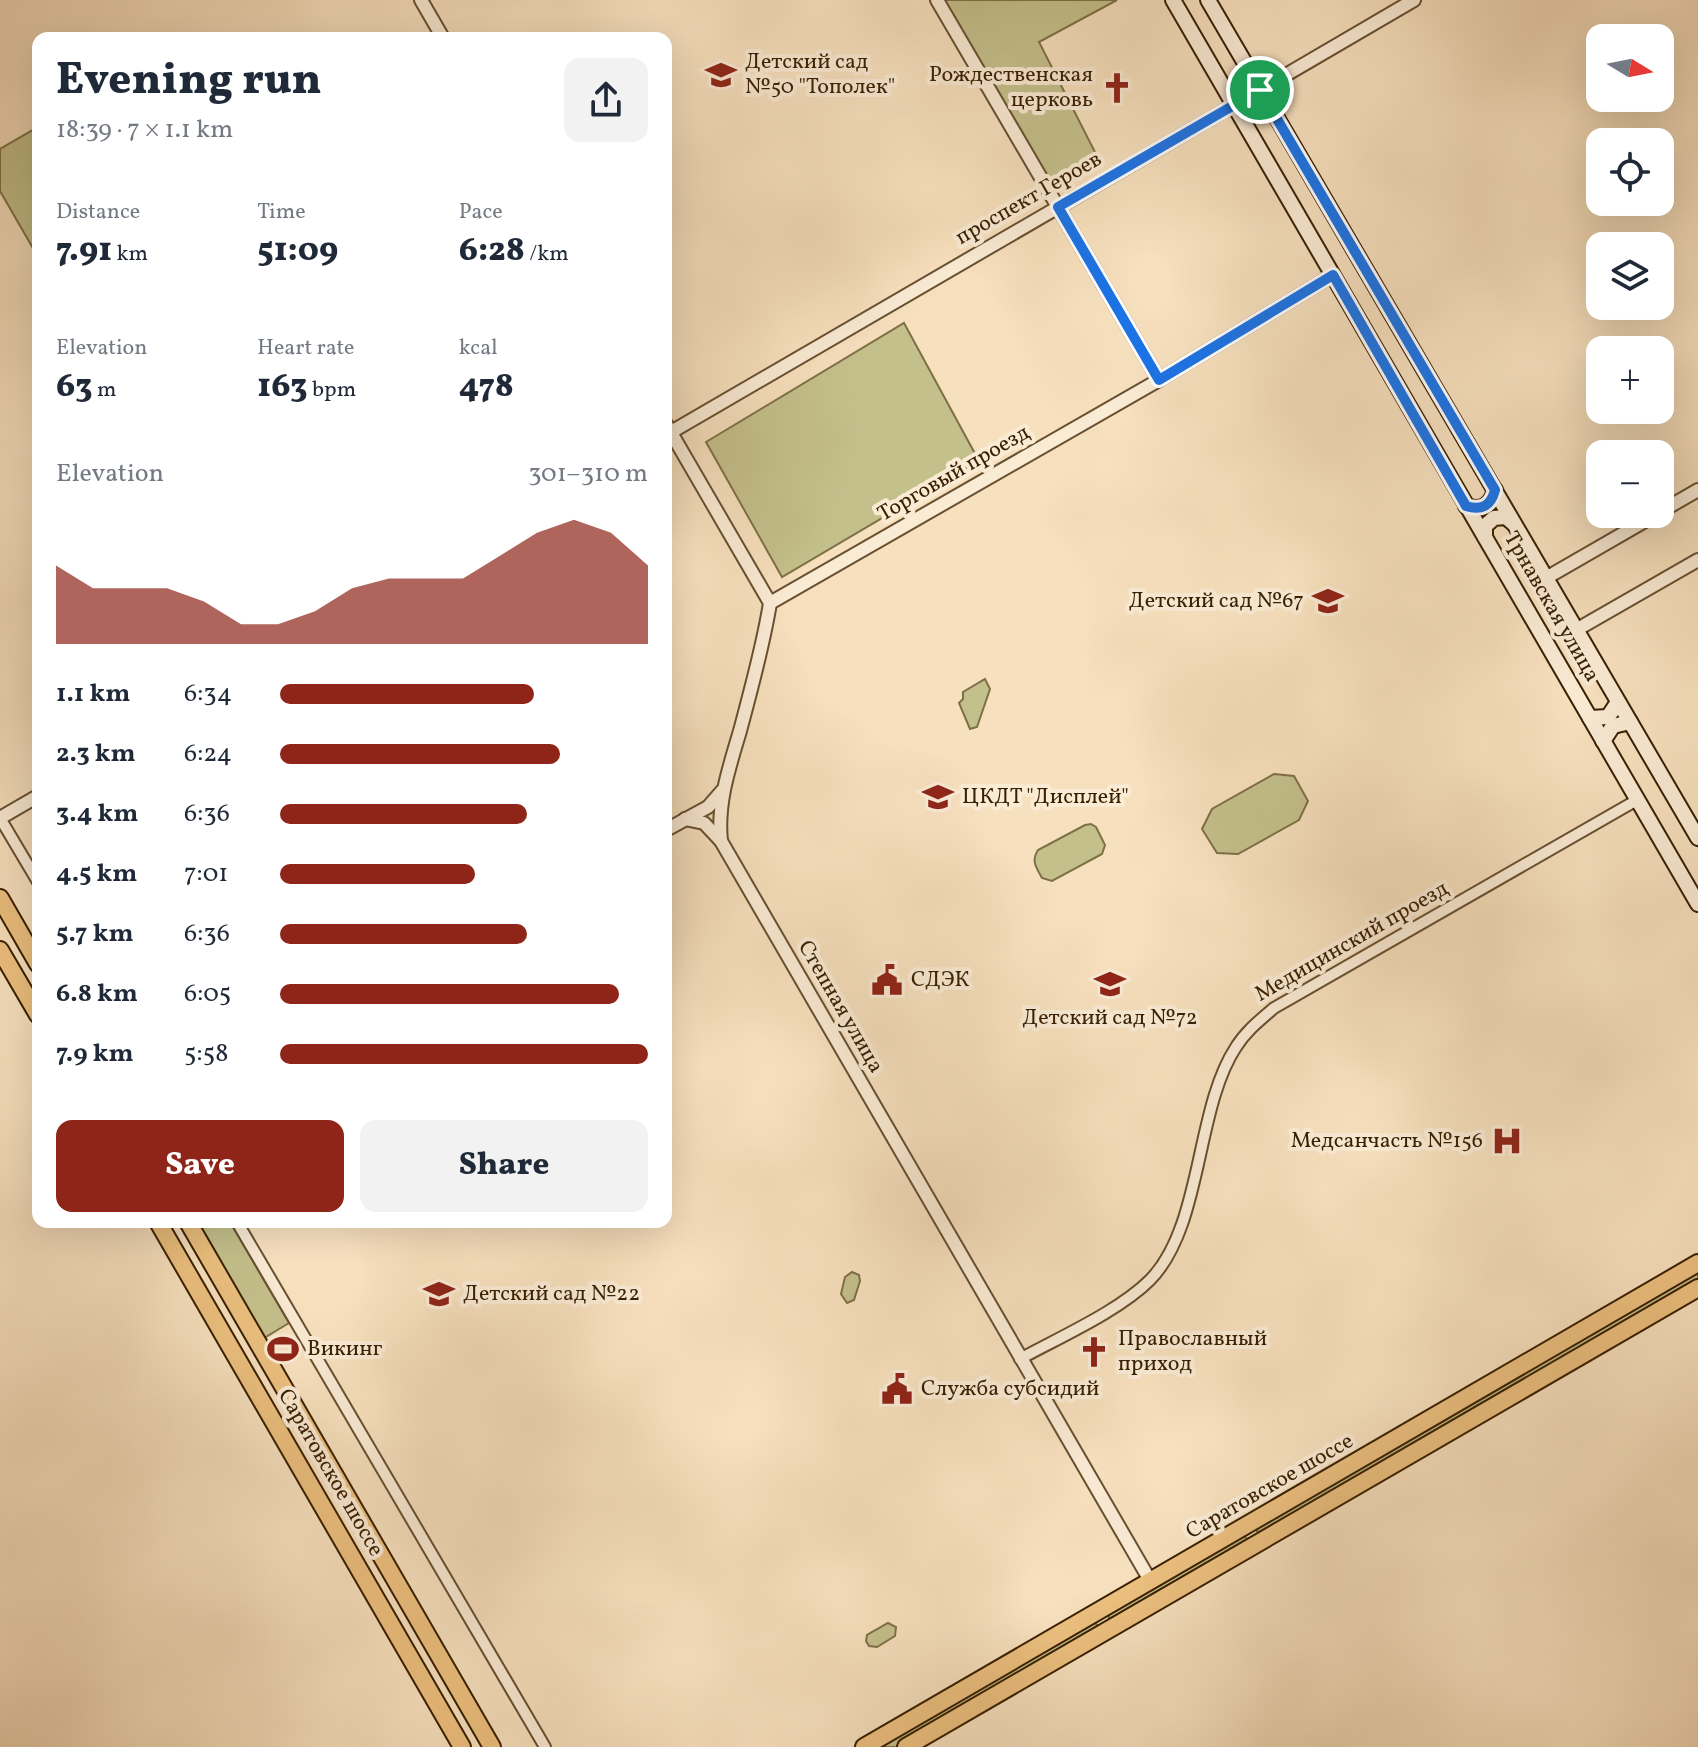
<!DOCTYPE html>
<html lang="en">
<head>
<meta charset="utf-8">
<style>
  :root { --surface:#fff; --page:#f2f2f3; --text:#1f2937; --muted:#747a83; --accent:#8f2418 }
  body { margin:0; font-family:Vollkorn,serif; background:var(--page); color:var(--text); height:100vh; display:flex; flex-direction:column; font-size:30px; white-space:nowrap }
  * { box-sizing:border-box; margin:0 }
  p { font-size:26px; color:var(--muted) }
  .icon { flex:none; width:44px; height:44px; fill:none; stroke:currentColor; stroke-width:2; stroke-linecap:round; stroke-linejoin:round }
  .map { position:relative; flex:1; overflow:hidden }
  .panel { position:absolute; left:32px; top:32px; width:640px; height:1196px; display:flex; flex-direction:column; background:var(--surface); border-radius:16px; box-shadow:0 8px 32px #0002 }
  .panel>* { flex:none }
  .needle { width:52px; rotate:100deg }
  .tools { position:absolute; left:1586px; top:24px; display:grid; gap:16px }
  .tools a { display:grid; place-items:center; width:88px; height:88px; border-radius:16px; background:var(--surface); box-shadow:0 8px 32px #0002; font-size:40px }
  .pin { position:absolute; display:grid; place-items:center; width:68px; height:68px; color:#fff; margin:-34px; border:4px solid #fff; border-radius:50%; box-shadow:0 2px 8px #0007 }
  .round { display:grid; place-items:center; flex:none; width:84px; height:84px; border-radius:16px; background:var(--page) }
  .overview { display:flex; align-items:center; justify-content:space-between; height:136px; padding:0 24px }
  h1 { font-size:44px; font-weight:800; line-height:60px }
  .figures { display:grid; grid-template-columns:repeat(3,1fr); gap:12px; height:136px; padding:8px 24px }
  .figures div { display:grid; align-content:center }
  .figures b { font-size:34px; font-weight:800 }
  .figures small { font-size:22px; font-weight:400 }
  .figures p { font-size:22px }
  .chart { height:224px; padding:16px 24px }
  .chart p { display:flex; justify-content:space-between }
  .chart svg { width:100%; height:144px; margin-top:8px; fill:var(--accent); opacity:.7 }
  .cta { display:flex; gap:16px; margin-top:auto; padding:16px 24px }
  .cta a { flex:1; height:92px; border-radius:16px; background:var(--accent); color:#fff; font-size:32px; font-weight:800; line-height:92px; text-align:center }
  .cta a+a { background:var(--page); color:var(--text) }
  ul { padding:0 24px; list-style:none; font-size:26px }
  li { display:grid; grid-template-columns:128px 96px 1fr; align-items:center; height:60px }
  li i { height:20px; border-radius:10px; background:var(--accent) }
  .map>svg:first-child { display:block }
  .green { fill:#c4c08c; stroke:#7e7046; stroke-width:2 }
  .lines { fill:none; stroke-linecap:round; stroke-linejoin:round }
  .minor-casing { stroke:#684f30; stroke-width:14 }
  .tertiary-casing { stroke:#684f30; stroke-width:16 }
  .secondary-casing { stroke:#381f00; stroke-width:18 }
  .primary-casing { stroke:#381f00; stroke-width:20 }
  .minor { stroke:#faebd5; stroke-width:10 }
  .tertiary { stroke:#faebd5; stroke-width:12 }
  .secondary { stroke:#faebd5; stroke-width:14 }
  .primary { stroke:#ecc07f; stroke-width:16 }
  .route-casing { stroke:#fff; stroke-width:16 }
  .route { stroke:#1a73e8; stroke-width:10 }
  .labels { text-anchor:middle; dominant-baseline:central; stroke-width:8; stroke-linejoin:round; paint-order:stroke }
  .poi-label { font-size:22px; fill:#381f00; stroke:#faebd5; text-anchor:start }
  .street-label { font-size:22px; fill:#381f00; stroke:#faebd5 }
</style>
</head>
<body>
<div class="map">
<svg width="1698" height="1747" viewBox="0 0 1698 1747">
  <rect width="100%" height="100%" fill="#f7e0be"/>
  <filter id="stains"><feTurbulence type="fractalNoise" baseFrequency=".0025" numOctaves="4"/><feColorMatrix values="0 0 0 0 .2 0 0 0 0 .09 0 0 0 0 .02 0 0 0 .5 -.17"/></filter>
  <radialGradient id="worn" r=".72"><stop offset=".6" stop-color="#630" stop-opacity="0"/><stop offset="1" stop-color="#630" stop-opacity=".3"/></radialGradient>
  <g class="green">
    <path d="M941,0H1117L1039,42L1097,156L1048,185Z"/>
    <path d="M38,127V257L0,191V149Z"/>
    <path d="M904,323L979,461L782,577L706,442Z"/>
    <path d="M985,679L990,689L977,727L970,729L959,703L963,699V692Z"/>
    <path d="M1274,774L1294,776L1308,801L1299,820L1238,854L1217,853L1202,829L1212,809Z"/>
    <path d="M1091,824L1096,827L1105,845L1102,854L1052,881L1042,878C1036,867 1031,861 1038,850L1085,825Z"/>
    <path d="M196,1222H230L289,1323L264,1338Z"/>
    <path d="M1698,1269V1283L1261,1534L1257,1531V1527Z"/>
    <path d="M852,1272L859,1275L860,1281L854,1300L847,1303L841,1294L845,1277Z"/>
    <path d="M1244,1535L1248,1541L1112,1621L1109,1619L1108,1612Z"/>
    <path d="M1095,1621L1098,1628L1096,1632L897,1747H874Z"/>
    <path d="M888,1623L896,1627L895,1636L877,1647L869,1646L866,1641L867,1635Z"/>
  </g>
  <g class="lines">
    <defs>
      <g id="minor">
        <path d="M0,818L38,882"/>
        <path d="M237,1222L545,1747"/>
        <path d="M1020,1359C1060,1337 1119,1311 1150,1280C1203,1226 1195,1109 1236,1047C1246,1031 1260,1020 1274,1008L1637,800"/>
      </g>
      <g id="tertiary">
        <path d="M421,0L443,38"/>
        <path d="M937,0L1159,380"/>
        <path d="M1260,90L1414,0"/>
        <path d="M666,424L770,603C763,647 751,689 740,731C729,768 717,803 721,841L1151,1582"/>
        <path d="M666,435L1234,105"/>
        <path d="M1660,512L1698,490"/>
        <path d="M1546,578L1657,514"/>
        <path d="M770,603L1159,380L1333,275"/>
        <path d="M1576,630L1698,560"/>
        <path d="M0,818L38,796"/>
        <path d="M685,819L704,823L721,841"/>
        <path d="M666,830L708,807L722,791"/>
      </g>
      <g id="secondary">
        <path d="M1173,0L1698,904"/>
        <path d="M1208,0L1698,838"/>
        <path d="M1234,105L1260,90"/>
        <path d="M1466,506C1481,511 1491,506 1495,490"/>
        <path d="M1485,537V526L1494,518L1506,517L1514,524"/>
        <path d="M1590,718L1608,717L1618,702"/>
        <path d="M1603,741L1613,726L1630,722"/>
      </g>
      <g id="primary">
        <path d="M0,898L38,964"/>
        <path d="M0,950L38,1015"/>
        <path d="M158,1222L462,1747"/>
        <path d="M188,1222L492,1747"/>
        <path d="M864,1747L1698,1263"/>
        <path d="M906,1747L1698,1288"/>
      </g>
    </defs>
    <use href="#minor" class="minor-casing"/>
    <use href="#tertiary" class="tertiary-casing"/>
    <use href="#secondary" class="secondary-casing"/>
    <use href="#primary" class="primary-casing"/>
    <use href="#minor" class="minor"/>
    <use href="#tertiary" class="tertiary"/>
    <use href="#secondary" class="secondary"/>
    <use href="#primary" class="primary"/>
  </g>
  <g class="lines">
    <defs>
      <path id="route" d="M1260,90L1495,490C1491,506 1481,511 1466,506L1333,275L1159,380L1058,207Z"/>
    </defs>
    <use href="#route" class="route-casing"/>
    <use href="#route" class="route"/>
  </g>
  <defs>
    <symbol id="school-bare" viewBox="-9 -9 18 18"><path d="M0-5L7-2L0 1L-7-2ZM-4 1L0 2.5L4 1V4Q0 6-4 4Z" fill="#8f2418" stroke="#faebd5" stroke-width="2.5" paint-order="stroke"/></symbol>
    <symbol id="church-bare" viewBox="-9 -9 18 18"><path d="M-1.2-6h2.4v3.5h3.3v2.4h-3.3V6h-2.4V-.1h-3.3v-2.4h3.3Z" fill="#8f2418" stroke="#faebd5" stroke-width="2.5" paint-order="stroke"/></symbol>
    <symbol id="civic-bare" viewBox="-9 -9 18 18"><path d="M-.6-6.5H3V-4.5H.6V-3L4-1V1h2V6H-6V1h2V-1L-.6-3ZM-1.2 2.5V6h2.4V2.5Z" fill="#8f2418" stroke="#faebd5" stroke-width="2.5" paint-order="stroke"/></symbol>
    <symbol id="hospital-bare" viewBox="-9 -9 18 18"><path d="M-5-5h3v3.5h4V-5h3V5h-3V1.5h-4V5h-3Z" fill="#8f2418" stroke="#faebd5" stroke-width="2.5" paint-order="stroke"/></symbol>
    <symbol id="stadium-bare" viewBox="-9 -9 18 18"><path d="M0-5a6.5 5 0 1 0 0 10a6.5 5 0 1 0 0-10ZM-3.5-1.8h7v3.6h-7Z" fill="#8f2418" stroke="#faebd5" stroke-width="2.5" paint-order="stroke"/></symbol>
  </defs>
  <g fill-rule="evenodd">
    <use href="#school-bare" x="699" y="53" width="44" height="44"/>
    <use href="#church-bare" x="1095" y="66" width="44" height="44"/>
    <use href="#school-bare" x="1306" y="579" width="44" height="44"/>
    <use href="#school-bare" x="916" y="775" width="44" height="44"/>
    <use href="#civic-bare" x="865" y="958" width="44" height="44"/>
    <use href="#school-bare" x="1088" y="962" width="44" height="44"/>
    <use href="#hospital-bare" x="1485" y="1119" width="44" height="44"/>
    <use href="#school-bare" x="417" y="1272" width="44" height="44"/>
    <use href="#stadium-bare" x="261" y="1327" width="44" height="44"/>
    <use href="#church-bare" x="1072" y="1330" width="44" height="44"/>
    <use href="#civic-bare" x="875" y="1367" width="44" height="44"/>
  </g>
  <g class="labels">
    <g class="poi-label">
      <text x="745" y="62">Детский сад<tspan x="745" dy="25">№50 "Тополек"</tspan></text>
      <text x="1093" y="75" text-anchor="end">Рождественская<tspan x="1093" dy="25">церковь</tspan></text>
      <text x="1304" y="601" text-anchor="end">Детский сад №67</text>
      <text x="962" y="797">ЦКДТ "Дисплей"</text>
      <text x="911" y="980">СДЭК</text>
      <text x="1110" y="1018" text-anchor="middle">Детский сад №72</text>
      <text x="1483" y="1141" text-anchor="end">Медсанчасть №156</text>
      <text x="463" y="1294">Детский сад №22</text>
      <text x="1118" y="1339">Православный<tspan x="1118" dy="25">приход</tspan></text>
      <text x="307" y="1349">Викинг</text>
      <text x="921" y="1389">Служба субсидий</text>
    </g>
    <g class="street-label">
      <text transform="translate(1029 199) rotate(-30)">проспект Героев</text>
      <text transform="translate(954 474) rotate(-30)">Торговый проезд</text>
      <text transform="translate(1551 607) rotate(60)">Трнавская улица</text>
      <text transform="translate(1352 942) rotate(-30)">Медицинский проезд</text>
      <text transform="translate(840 1007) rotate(60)">Степная улица</text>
      <text transform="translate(330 1473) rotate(60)">Саратовское шоссе</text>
      <text transform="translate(1270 1487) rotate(-30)">Саратовское шоссе</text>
    </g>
  </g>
  <rect width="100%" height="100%" filter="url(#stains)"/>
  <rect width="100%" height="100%" fill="url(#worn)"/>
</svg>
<div class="tools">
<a><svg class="needle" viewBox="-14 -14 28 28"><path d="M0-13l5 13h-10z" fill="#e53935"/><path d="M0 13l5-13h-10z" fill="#747a83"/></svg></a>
<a><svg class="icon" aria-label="locate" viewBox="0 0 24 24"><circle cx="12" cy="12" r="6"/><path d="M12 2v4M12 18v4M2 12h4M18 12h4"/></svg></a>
<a><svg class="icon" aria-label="layers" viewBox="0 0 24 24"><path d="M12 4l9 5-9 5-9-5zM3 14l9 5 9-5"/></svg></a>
<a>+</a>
<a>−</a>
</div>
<div class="pin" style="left:1260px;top:90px;background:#1e9e55"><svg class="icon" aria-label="arrive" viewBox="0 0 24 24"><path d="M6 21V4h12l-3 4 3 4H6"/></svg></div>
<section class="panel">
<div class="overview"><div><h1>Evening run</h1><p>18:39 · 7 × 1.1 km</p></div><a class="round"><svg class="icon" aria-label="share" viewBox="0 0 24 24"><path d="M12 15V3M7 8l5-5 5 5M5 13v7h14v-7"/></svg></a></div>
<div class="figures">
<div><p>Distance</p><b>7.91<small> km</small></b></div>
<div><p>Time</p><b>51:09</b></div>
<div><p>Pace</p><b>6:28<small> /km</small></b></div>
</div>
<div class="figures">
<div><p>Elevation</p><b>63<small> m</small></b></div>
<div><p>Heart rate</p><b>163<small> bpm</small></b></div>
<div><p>kcal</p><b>478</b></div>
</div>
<div class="chart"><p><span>Elevation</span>301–310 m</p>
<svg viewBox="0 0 160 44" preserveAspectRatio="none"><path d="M0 44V20L10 27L20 27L30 27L40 31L50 38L60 38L70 34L80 27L90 24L100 24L110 24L120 17L130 10L140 6L150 10L160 20V44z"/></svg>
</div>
<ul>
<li><b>1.1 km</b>6:34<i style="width:69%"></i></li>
<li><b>2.3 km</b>6:24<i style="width:76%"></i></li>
<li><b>3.4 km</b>6:36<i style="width:67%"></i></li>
<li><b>4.5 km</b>7:01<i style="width:53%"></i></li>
<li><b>5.7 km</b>6:36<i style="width:67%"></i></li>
<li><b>6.8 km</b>6:05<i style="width:92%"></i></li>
<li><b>7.9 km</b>5:58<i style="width:100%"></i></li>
</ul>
<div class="cta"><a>Save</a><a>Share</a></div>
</section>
</div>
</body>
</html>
